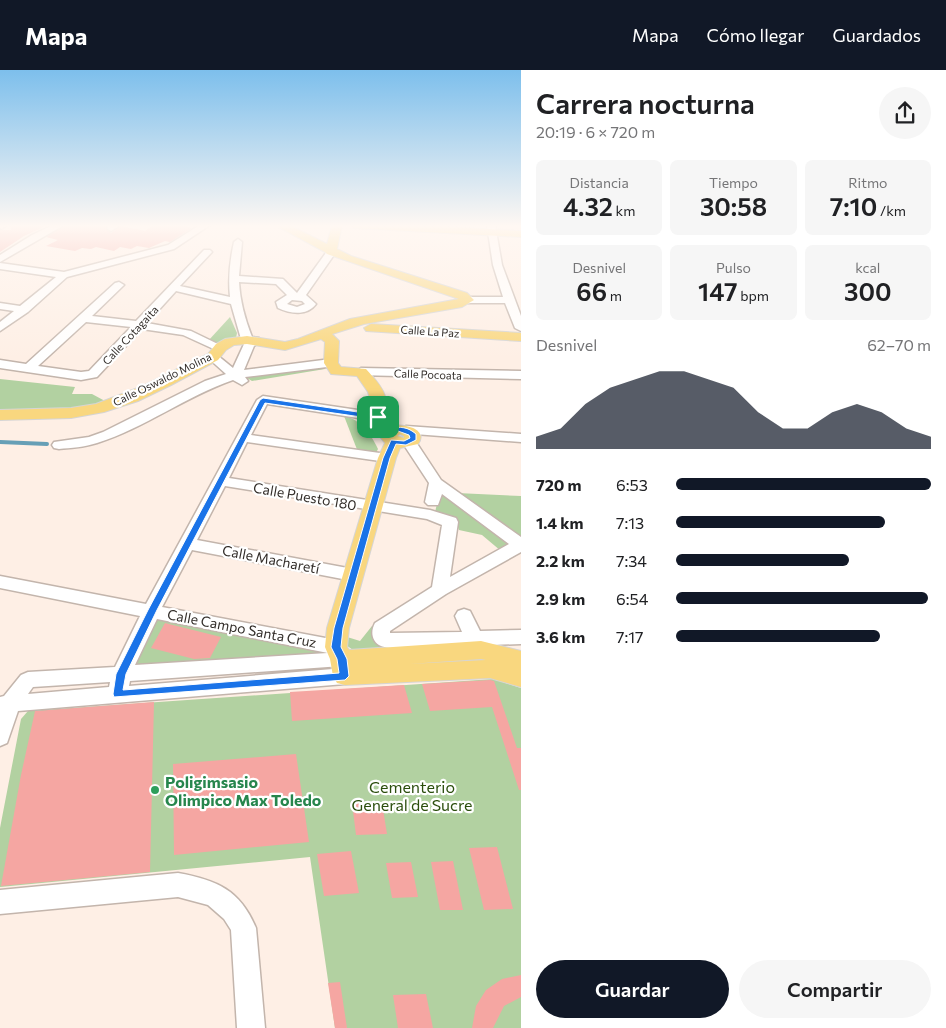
<!DOCTYPE html>
<html lang="es">
<head>
<meta charset="utf-8">
<style>
  :root { --surface:#fff; --page:#f6f6f6; --text:#202124; --muted:#757577; --accent:#111827 }
  body { margin:0; font-family:Commissioner,sans-serif; background:var(--page); color:var(--text); height:100vh; display:flex; flex-direction:column; font-size:19px; white-space:nowrap }
  * { box-sizing:border-box; margin:0 }
  p { font-size:16px; color:var(--muted) }
  .icon { flex:none; width:28px; height:28px; fill:none; stroke:currentColor; stroke-width:2; stroke-linecap:round; stroke-linejoin:round }
  .map { position:relative; flex:1; overflow:hidden }
  .side { display:flex; flex-direction:column; background:var(--surface); width:425px }
  .side>* { flex:none }
  .pin { position:absolute; display:grid; place-items:center; width:42px; height:42px; color:#fff; margin:-21px; border-radius:10px; box-shadow:0 2px 8px #0006 }
  .round { display:grid; place-items:center; flex:none; width:52px; height:52px; border-radius:26px; background:var(--page) }
  .headline { display:flex; align-items:center; justify-content:space-between; height:85px; padding:0 15px }
  h1 { font-size:28px; font-weight:600; line-height:38px }
  .metrics { display:grid; grid-template-columns:repeat(3,1fr); gap:8px; height:85px; padding:5px 15px }
  .metrics div { display:grid; align-content:center; border-radius:8px; background:var(--page); text-align:center }
  .metrics b { font-size:25px; font-weight:600 }
  .metrics small { font-size:14px; font-weight:400 }
  .metrics p { font-size:14px }
  .chart { height:140px; padding:10px 15px }
  .chart p { display:flex; justify-content:space-between }
  .chart svg { width:100%; height:90px; margin-top:5px; fill:var(--accent); opacity:.7 }
  .action { display:flex; gap:10px; margin-top:auto; padding:10px 15px }
  .action a { flex:1; height:58px; border-radius:30px; background:var(--accent); color:#fff; font-size:20px; font-weight:600; line-height:58px; text-align:center }
  .action a+a { background:var(--page); color:var(--text) }
  ul { padding:0 15px; list-style:none; font-size:16px }
  li { display:grid; grid-template-columns:80px 60px 1fr; align-items:center; height:38px }
  li i { height:12px; border-radius:6px; background:var(--accent) }
  header { display:flex; align-items:center; gap:30px; box-sizing:border-box; height:70px; padding:0 25px; background:var(--accent); color:#fff }
  header strong { font-size:24px }
  nav { display:flex; gap:28px; margin-inline-start:auto; font-size:18px }
  main { display:flex; flex:1; min-height:0 }
  .map>svg:first-child { display:block }
  .green { fill:#b2d1a1 }
  .lines { fill:none; stroke-linecap:round; stroke-linejoin:round }
  .stream { stroke:#669fb6; stroke-width:4 }
  .building { fill:#f5a6a2 }
  .minor-casing { stroke:#c3b5ac; stroke-width:3 }
  .major-casing { stroke:#d6d5d4; stroke-width:2 }
  .minor { fill:#fff; fill-rule:evenodd }
  .major { fill:#f9d77f; fill-rule:evenodd }
  .route { fill:#1a73e8; stroke:#fff; fill-rule:evenodd }
  .leisure-dot { fill:#2e9e5b; stroke:#fff; stroke-width:2 }
  .labels { text-anchor:middle; dominant-baseline:central; stroke-width:4.5; stroke-linejoin:round; paint-order:stroke }
  .far-street-label { font-size:11px; fill:#322d29; stroke:#fff }
  .street-label { font-size:14px; fill:#322d29; stroke:#fff }
  .near-leisure-label { font-size:16px; font-weight:bold; fill:#27864d; stroke:#fff; text-anchor:start }
  .near-park-label { font-size:16px; fill:#2b4e0d; stroke:#fff }
</style>
</head>
<body>
<header>
<strong>Mapa</strong>
<nav><a>Mapa</a><a>Cómo llegar</a><a>Guardados</a></nav>
</header>
<main>
<div class="map">
<svg width="521" height="958" viewBox="0 0 521 958">
  <rect width="100%" height="100%" fill="#feefe5"/>
  <g class="green">
    <path d="M230,247L237,263L236,268L216,273L208,271Z"/>
    <path d="M323,296L325,299L252,311L247,308L249,306Z"/>
    <path d="M0,309L75,317L72,324H92L105,331L83,338L0,341Z"/>
    <path d="M344,346C360,349 371,364 378,379L376,383L358,382Z"/>
    <path d="M440,422L511,472L510,475L501,481L482,465L459,460C456,448 447,442 435,442Z"/>
    <path d="M457,423L521,426V465L519,467Z"/>
    <path d="M156,549L316,577L329,585L139,598L134,594Z"/>
    <path d="M372,556L373,568L470,572L353,580L346,575L344,566L360,571Z"/>
    <path d="M493,609L521,618V958H335L310,787L0,817V758L21,649L28,641Z"/>
  </g>
  <g class="lines">
    <path class="stream" d="M0,372L47,374"/>
  </g>
  <g class="building">
    <path d="M10,155H48L24,166L0,182V160H11Z"/>
    <path d="M66,155H107L105,158L111,163L121,156L145,161L154,155H178L192,158L170,172L165,171L149,178L137,176L131,179L120,177L114,181L96,177L91,179L82,178L75,181L46,176L58,170L46,167Z"/>
    <path d="M165,553L221,567L210,588L194,589L151,578Z"/>
    <path d="M490,610L494,611L517,678H521V720H519L492,637L430,641L422,614Z"/>
    <path d="M404,615L412,643L292,651L290,622Z"/>
    <path d="M154,632L150,802L1,816L21,705L35,641Z"/>
    <path d="M296,684L309,772L174,785L173,694Z"/>
    <path d="M352,733H382L387,764L356,765Z"/>
    <path d="M497,777L513,839L484,840L469,778Z"/>
    <path d="M351,781L359,823L324,826L317,784Z"/>
    <path d="M453,791L463,840H440L431,792Z"/>
    <path d="M411,792L418,827L392,828L386,793Z"/>
    <path d="M521,905V927L504,936L493,958H472L476,936L486,920L502,909Z"/>
    <path d="M340,912L347,958H335L328,913Z"/>
    <path d="M426,924L433,958H398L393,925Z"/>
  </g>
  <g class="lines">
    <defs>
      <g id="minor">
        <path d="M0,155H7L1,159Z"/>
        <path d="M53,155H64L0,192V185L32,165Z"/>
        <path d="M110,155H120L111,161L107,158Z"/>
        <path d="M200,155H210L174,179L67,207L28,242L0,261V252L14,241L0,239V233L20,236L56,207L0,199V193L64,202L168,175Z"/>
        <path d="M487,155H495L502,195L521,246V261L515,258L505,233H468L463,230L468,227H503L493,195Z"/>
        <path d="M238,169L242,172L239,206L283,209L297,223L328,180H334L336,182L306,225L316,234C307,246 291,244 278,238L276,232L287,225L276,214L239,212C240,231 245,249 252,267L259,268L261,270L254,276L244,300L331,289L335,290L337,293L335,296L245,307L248,311L242,315L233,310C186,326 145,358 97,373C85,377 71,378 59,379L54,378L52,375L54,372L89,367L103,362L205,311L226,304L207,287L213,283L217,285L233,298L245,272L241,269L231,234L176,221L147,253L191,261L222,276L224,278L222,280L218,281L183,265L142,259L97,307L81,310L0,298V290L26,294L115,213L119,212L124,215L92,246L136,251L204,180H210L212,182L180,216L230,227C228,208 230,190 234,172ZM292,230L302,231L305,234L297,237L287,234ZM86,252L131,257L89,301L81,302L38,296Z"/>
        <path d="M361,298L521,301V309L357,305L355,302Z"/>
        <path d="M263,326L378,343L385,347L378,351L267,334L251,365L387,384L392,385L394,388L392,391L387,392L247,372L229,408L430,440L456,448L458,452L450,507L509,474L442,424L438,435H428L425,432L429,413L402,372L409,368L414,369L441,410L521,467V482L446,524L390,561V563L462,562L455,546L458,541L464,539L470,541L480,561L521,560V574L487,575L485,581L478,583L471,581L469,576C454,576 391,581 381,576C372,572 370,562 375,553L432,517L442,455L427,449L225,416L197,470L353,499L359,501L361,505L359,509L353,511L192,480L162,537L336,570L343,572L345,577L343,582L349,584L351,589L349,594L342,596L130,611L129,616L345,598L352,601L355,606L352,611L345,614L18,641L7,673L0,676V627L4,626L21,605L28,602L115,597L140,546L0,518V506L146,534L257,330ZM157,549L328,583L135,595ZM110,612L109,617L28,624L33,617Z"/>
        <path d="M406,356L521,364V372L401,363L399,360Z"/>
        <path d="M178,803C217,810 240,820 256,858L265,958H237L231,860L224,849L208,835L178,827L0,844V820Z"/>
      </g>
      <g id="major">
        <path d="M275,155H289L327,174L332,155H342L337,179L351,186L467,223L474,230L462,237L364,254L332,264L339,271L338,293L341,297L366,299C373,307 382,316 385,326C389,337 383,346 393,356C403,354 429,358 418,374L400,378L396,388L349,558L347,577L349,580L481,571L521,581V617L490,608L345,615L337,613L333,606L330,589L325,577L327,558L378,388L385,373L381,368V363L370,345L371,332L368,322L357,306L331,304L324,293L325,272L321,269L285,280L247,274L234,275L226,280L218,290L171,315L138,331L104,342L71,348L0,350V340L71,338L96,334L143,316L208,284L216,274L225,269L247,266L285,272L298,269L350,249L459,229L327,184L325,182ZM400,364L404,366V368L397,366ZM481,589L486,590L409,594Z"/>
        <path d="M349,155H417L521,161V167L354,158Z"/>
        <path d="M371,254L521,263V271L366,261L364,258Z"/>
      </g>
    </defs>
    <use href="#minor" class="minor-casing"/>
    <use href="#major" class="major-casing"/>
    <use href="#minor" class="minor"/>
    <use href="#major" class="major"/>
  </g>
  <linearGradient id="sky" x2="0" y2="1"><stop stop-color="#7dbfec"/><stop offset="0.54" stop-color="#fff8f3"/><stop offset="1" stop-color="#fff8f3" stop-opacity="0"/></linearGradient>
  <rect width="521" height="289" fill="url(#sky)"/>
  <path class="route" d="M263,328L378,345L391,359C400,356 408,357 416,364V370L406,375L396,374L390,388L343,558L341,577L347,589L349,606L345,610L114,627L113,624L116,604L148,540L260,330ZM265,333L375,349L387,363L398,361L409,365L410,368L404,371L391,370L383,388L334,558L331,577L337,589L339,603L123,620L126,604L157,540Z"/>
  <circle class="leisure-dot" cx="155" cy="720" r="5"/>
  <g class="labels">
    <g class="far-street-label">
      <text transform="translate(430 261) rotate(4)">Calle La Paz</text>
      <text transform="translate(130 265) rotate(-47)">Calle Cotagaita</text>
      <text transform="translate(428 304) rotate(2)">Calle Pocoata</text>
      <text transform="translate(162 309) rotate(-26)">Calle Oswaldo Molina</text>
    </g>
    <g class="street-label">
      <text transform="translate(305 426) rotate(10)">Calle Puesto 180</text>
      <text transform="translate(271 489) rotate(11)">Calle Macharetí</text>
      <text transform="translate(242 558) rotate(11)">Calle Campo Santa Cruz</text>
    </g>
    <g class="near-leisure-label">
      <text x="165" y="711">Poligimsasio<tspan x="165" dy="18">Olimpico Max Toledo</tspan></text>
    </g>
    <g class="near-park-label">
      <text x="412" y="716">Cementerio<tspan x="412" dy="18">General de Sucre</tspan></text>
    </g>
  </g>
</svg>
<div class="pin" style="left:378px;top:347px;background:#1e9e55"><svg class="icon" aria-label="arrive" viewBox="0 0 24 24"><path d="M6 21V4h12l-3 4 3 4H6"/></svg></div>
</div>
<section class="side">
<div class="headline"><div><h1>Carrera nocturna</h1><p>20:19 · 6 × 720 m</p></div><a class="round"><svg class="icon" aria-label="share" viewBox="0 0 24 24"><path d="M12 15V3M7 8l5-5 5 5M5 13v7h14v-7"/></svg></a></div>
<div class="metrics">
<div><p>Distancia</p><b>4.32<small> km</small></b></div>
<div><p>Tiempo</p><b>30:58</b></div>
<div><p>Ritmo</p><b>7:10<small> /km</small></b></div>
</div>
<div class="metrics">
<div><p>Desnivel</p><b>66<small> m</small></b></div>
<div><p>Pulso</p><b>147<small> bpm</small></b></div>
<div><p>kcal</p><b>300</b></div>
</div>
<div class="chart"><p><span>Desnivel</span>62–70 m</p>
<svg viewBox="0 0 160 44" preserveAspectRatio="none"><path d="M0 44V38L10 34L20 22L30 14L40 10L50 6L60 6L70 10L80 14L90 26L100 34L110 34L120 26L130 22L140 26L150 34L160 38V44z"/></svg>
</div>
<ul>
<li><b>720 m</b>6:53<i style="width:100%"></i></li>
<li><b>1.4 km</b>7:13<i style="width:82%"></i></li>
<li><b>2.2 km</b>7:34<i style="width:68%"></i></li>
<li><b>2.9 km</b>6:54<i style="width:99%"></i></li>
<li><b>3.6 km</b>7:17<i style="width:80%"></i></li>
</ul>
<div class="action"><a>Guardar</a><a>Compartir</a></div>
</section>
</main>
</body>
</html>
